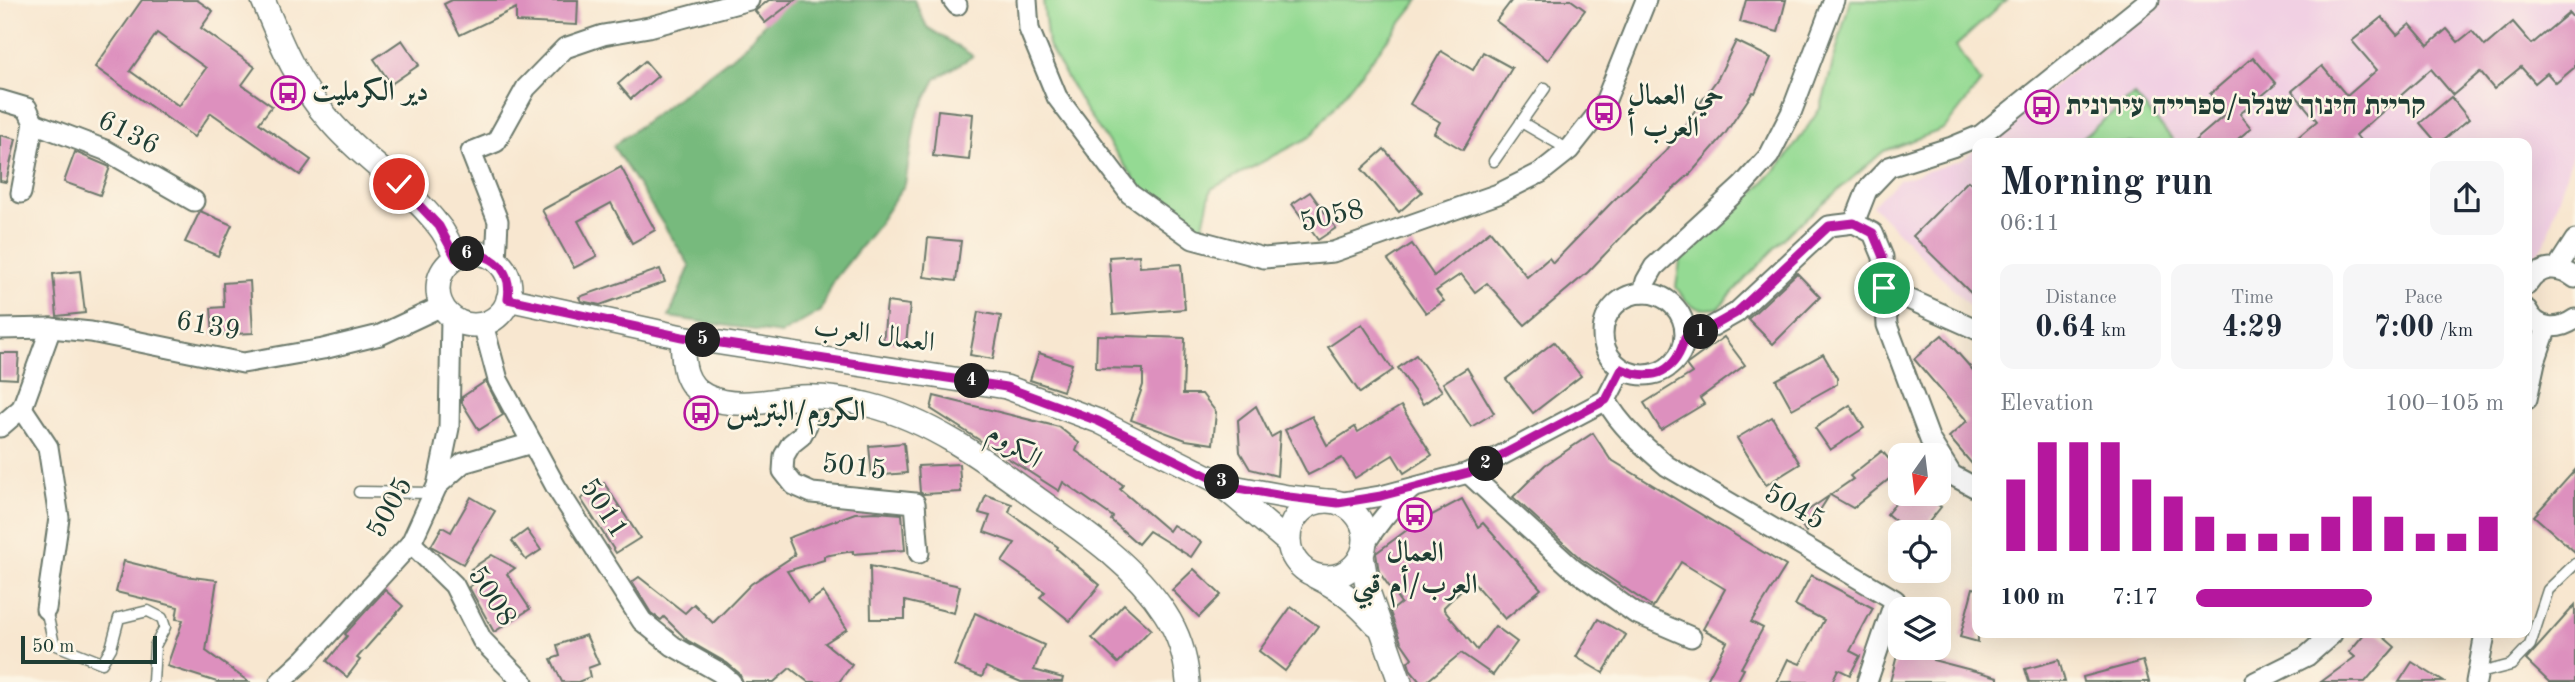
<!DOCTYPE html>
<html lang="en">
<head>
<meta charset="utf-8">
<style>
  :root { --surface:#fff; --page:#f6f6f7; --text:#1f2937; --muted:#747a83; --accent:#b5179e }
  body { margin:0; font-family:"Old Standard TT",Amiri,"Frank Ruhl Libre",serif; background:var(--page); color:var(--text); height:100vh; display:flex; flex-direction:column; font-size:26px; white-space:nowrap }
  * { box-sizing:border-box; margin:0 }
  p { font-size:23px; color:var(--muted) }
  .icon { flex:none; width:38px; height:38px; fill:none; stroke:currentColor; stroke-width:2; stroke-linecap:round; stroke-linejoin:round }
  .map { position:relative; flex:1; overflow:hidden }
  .sheet { position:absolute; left:1972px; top:138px; width:560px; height:500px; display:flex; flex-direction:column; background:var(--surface); border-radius:14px; box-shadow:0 7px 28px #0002 }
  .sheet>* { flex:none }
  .needle { width:46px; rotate:194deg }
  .controls { position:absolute; left:1888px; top:443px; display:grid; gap:14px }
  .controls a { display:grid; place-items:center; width:63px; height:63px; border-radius:14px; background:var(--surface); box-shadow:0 7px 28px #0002; font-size:35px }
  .scale { position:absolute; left:21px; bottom:18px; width:136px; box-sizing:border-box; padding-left:7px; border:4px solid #1f3d34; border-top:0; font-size:19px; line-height:24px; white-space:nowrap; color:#1f3d34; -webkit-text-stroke:5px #fcf5e5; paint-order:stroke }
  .pin { position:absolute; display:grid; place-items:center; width:60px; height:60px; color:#fff; margin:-30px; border:4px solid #fff; border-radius:50%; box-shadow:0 2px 7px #0007 }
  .km { position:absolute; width:35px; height:35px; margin:-18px; border-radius:50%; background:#222; color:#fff; font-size:19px; line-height:35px; text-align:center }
  .round { display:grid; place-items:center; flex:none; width:74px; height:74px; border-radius:14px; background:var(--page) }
  .summary { display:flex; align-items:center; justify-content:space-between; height:119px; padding:0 28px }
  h1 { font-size:38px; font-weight:600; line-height:52px }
  .stats { display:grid; grid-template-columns:repeat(3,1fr); gap:10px; height:119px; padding:7px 28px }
  .stats div { display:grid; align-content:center; border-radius:14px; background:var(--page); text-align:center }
  .stats b { font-size:30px; font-weight:600 }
  .stats small { font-size:19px; font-weight:400 }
  .stats p { font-size:19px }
  .chart { height:196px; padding:14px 28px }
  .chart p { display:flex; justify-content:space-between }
  .chart svg { width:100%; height:126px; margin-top:7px; stroke:var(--accent); stroke-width:6 }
  ul { padding:0 28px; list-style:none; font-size:23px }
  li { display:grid; grid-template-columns:112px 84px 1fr; align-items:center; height:52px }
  li i { height:18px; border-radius:9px; background:var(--accent) }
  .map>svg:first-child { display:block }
  .built { fill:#f1d0e3 }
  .green { fill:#94da93; stroke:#5a8c64; stroke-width:2 }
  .forest { fill:#77ba7d; stroke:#4b7c58; stroke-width:2 }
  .building { fill:#dd90be; fill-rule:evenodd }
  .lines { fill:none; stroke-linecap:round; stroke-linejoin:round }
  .service-casing { stroke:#6b786b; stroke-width:13 }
  .minor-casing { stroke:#6b786b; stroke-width:23 }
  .tertiary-casing { stroke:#6b786b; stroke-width:26 }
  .service { stroke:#fff; stroke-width:10 }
  .minor { stroke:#fff; stroke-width:19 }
  .tertiary { stroke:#fff; stroke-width:23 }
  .route-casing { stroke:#fff; stroke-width:14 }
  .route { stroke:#b5179e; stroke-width:9 }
  .labels { text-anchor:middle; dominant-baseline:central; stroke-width:5; stroke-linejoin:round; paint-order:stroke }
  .poi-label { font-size:28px; font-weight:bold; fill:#1f3d34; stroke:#fcf5e5; text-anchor:start }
  .street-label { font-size:28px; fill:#1f3d34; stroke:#fcf5e5 }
</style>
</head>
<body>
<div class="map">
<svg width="2575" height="682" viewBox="0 0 2575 682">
  <rect width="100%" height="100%" fill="#fcf5e5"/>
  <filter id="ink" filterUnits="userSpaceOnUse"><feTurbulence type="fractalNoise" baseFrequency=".0143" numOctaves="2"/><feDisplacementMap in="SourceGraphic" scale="14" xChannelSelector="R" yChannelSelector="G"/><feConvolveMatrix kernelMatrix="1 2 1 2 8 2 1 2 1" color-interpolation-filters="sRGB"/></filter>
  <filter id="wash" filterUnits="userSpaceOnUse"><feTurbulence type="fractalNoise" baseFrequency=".00686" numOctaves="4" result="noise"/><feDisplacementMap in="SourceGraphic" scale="28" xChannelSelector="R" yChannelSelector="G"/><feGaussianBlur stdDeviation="1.57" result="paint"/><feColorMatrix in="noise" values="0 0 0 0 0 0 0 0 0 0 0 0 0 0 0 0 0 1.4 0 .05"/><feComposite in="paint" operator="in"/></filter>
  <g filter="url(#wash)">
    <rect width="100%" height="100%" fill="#f8e7d0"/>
    <g class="built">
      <path d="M2160,0H2575V145L2545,243L2527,264V144H1983Z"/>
      <path d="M1977,148V314L1872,205L1899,180L1962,160Z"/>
    </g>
    <g class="green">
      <path d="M1043,0H1419L1310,137L1211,189L1201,235L1144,192L1086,111L1048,45Z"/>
      <path d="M1850,0H2006L1956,46L1981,82L1944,129L1884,151L1791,231L1718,308C1693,312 1689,306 1676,287L1680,261L1741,206L1787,157L1821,107Z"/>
      <path d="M2134,95L2176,143H2076Z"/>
    </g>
    <path class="forest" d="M785,0H914L927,27L973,56L936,79L916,118L905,184L875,229L834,280L821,311L781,334L669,317L690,266L613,146L742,49Z"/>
    <g id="blocks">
      <g class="building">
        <path d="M142,0H197L213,11L201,28L255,67L242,85L272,106L259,123L311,160L300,175L211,113L194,137L95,67ZM157,33L206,68L179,106L130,71Z"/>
        <path d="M452,0H578L577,25L516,22V8L460,35L444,4Z"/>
        <path d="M769,0H795L765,23L755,11Z"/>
        <path d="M1512,0H1571L1585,10L1548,60L1496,21Z"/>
        <path d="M1746,0H1786L1778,32L1740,22Z"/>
        <path d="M2569,13L2575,20V67L2556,83L2547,73L2535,83L2521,67L2494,89L2480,72L2453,95L2431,69L2356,135L2363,144H2290L2317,121L2292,91L2322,66L2347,96L2377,70L2352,41L2382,17L2397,35L2410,24L2428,45L2447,29L2458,42L2472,31L2485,46L2513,22L2532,44Z"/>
        <path d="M402,40L419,65L391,84L374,59Z"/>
        <path d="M1736,41L1771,58L1755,93L1753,92L1725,134L1691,173L1631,227L1588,272L1525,325L1487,283L1475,292L1461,274L1436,291L1444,301L1426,313L1388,260L1412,244L1434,276L1490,231L1527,277L1549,258L1553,263L1613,201L1666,151L1718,78Z"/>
        <path d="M1441,51L1473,70L1483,52L1512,68L1463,150L1434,133L1440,122L1410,104Z"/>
        <path d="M2253,57L2276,84L2240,114L2251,128L2232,144H2191L2226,114L2210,94Z"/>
        <path d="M645,61L658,76L631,99L618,84Z"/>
        <path d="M2451,97L2469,119L2438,144L2420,123Z"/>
        <path d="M938,110L973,114L969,160L933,156Z"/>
        <path d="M0,135L16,139L6,182L0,181Z"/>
        <path d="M1384,149L1422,192L1399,212L1362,169Z"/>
        <path d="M75,152L110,167L100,195L64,182Z"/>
        <path d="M621,167L655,230L632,243L611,203L578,221L597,256L574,268L542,210Z"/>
        <path d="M1968,181L1978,190V300L1913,236Z"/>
        <path d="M1310,192L1336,228L1318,240L1292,204Z"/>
        <path d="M200,211L232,225L218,256L185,242Z"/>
        <path d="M928,238L961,241L956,281L924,277Z"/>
        <path d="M1139,255L1140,267L1181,264L1185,309L1113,315L1109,257Z"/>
        <path d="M660,269L665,282L600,305L581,301L579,297Z"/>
        <path d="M80,271L85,313L57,316L53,274Z"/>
        <path d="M1797,273L1820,297L1773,344L1748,319Z"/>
        <path d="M250,281L253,333L213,335L211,308L224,307L223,283Z"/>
        <path d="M887,302L910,305L906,344L883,342Z"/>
        <path d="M978,312L1001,316L993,359L970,355Z"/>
        <path d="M1362,324L1393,370L1360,393L1328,347Z"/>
        <path d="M1097,335L1185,338L1183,394H1202L1216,412L1213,444L1186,440L1131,420L1143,385V369L1096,368Z"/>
        <path d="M1942,335L1978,376V471L1949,437L1967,421L1914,359Z"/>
        <path d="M1724,337L1745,365L1700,398L1704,404L1661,430L1644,403L1692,373L1686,365Z"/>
        <path d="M1554,342L1581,376L1533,413L1506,379Z"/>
        <path d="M0,353H19L17,379L0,378Z"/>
        <path d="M1039,353L1072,364L1063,391L1030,380Z"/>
        <path d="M1823,354L1837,378V384L1792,409L1776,380Z"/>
        <path d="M1416,355L1442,391L1423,404L1398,368Z"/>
        <path d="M1467,368L1494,413L1471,427L1443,383Z"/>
        <path d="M486,381L503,415L479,430L462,403V397Z"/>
        <path d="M934,396L1059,427L1079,443L1076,451L1123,485L1120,489L1169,531L1173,525L1201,542L1191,557L1149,531L1138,544L1111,520L1113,517L1063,482L1059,491L931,409Z"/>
        <path d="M1850,405L1864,428L1830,450L1815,428Z"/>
        <path d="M1256,406L1271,437L1280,432L1277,476L1250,469L1240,452L1238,420Z"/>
        <path d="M1401,406L1432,455L1404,473L1393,455L1355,478L1342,458L1308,475L1285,430L1312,416L1327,445L1355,427L1358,432Z"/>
        <path d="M1772,417L1800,464L1766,485L1737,438Z"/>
        <path d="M1593,433L1610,459L1786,566L1751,622L1763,628L1741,668L1744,669L1737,682H1706L1727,642L1703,629L1725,589L1681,562L1653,607L1581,559L1513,497L1545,465Z"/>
        <path d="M904,443L907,473L872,476L869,446Z"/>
        <path d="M1882,451L1899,471L1853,508L1830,495L1853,479L1850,476Z"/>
        <path d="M959,464L961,492L923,494L920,492L918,466Z"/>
        <path d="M2575,470V552L2534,516Z"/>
        <path d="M604,483L640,538L616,553L581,499Z"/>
        <path d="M1903,494H1923L1941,507L1921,532H1909L1887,514Z"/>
        <path d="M986,495L1012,504L1009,512L1058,547L1057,549L1100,585L1070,621L1040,597L1045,592L1002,562L1015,543L984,532L990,516L979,513Z"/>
        <path d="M1829,496L1806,532L1797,518Z"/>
        <path d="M471,497L495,511L463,564L431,546L442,527L451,532Z"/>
        <path d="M1462,499L1478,527L1483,523L1541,589L1505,619L1471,580L1444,607V610L1477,650L1495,626L1517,642L1493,675L1461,653L1426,682H1420L1411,671L1408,662L1412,658L1401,642L1390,612L1401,603L1379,572L1376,553L1415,524Z"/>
        <path d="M876,512L902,514L905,550L853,554V551L824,556V560L787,571L808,603L823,592L847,629L825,643L852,665L839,682H808L790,668L774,682H743L739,673L727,663L687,640L664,617L661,620L651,613L632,582L639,577L685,613L694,604L713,623L751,584L795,555L788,538L855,513Z"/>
        <path d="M527,530L541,550L526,560L512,541Z"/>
        <path d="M492,555L515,568L507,574L530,609L494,632L469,587L484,577L471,569Z"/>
        <path d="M124,561L184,576L217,580L206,651L249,682H217L167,666L183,620L176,619L178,607L116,592Z"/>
        <path d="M870,566L960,586L954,613L905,601V619H871Z"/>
        <path d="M1194,569L1221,595L1199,617L1172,590Z"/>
        <path d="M1811,575L1873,608L1850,651L1860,656L1850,675L1838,669L1832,682H1777L1788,659L1800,664L1824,620L1795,605Z"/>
        <path d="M1973,588L1978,589V642L1960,637Z"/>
        <path d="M385,590L403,606L357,658L360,660L347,677L327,661L347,636L345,634Z"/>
        <path d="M1124,604L1151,629L1118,663L1092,638Z"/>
        <path d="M2575,605V682H2549L2526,660Z"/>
        <path d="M1291,607L1318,626L1285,671L1259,651Z"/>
        <path d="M975,613L1044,645L1034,670L1063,678L1062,682H1021L986,667L982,677L954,666Z"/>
        <path d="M1598,619L1626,635L1603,673L1576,657Z"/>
        <path d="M2364,634H2380L2395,647L2365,682H2321L2355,657L2349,652Z"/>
        <path d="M586,635L599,664L588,668L590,677L578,682H562L551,659L560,656L557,645Z"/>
        <path d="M1899,648H1921L1935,651L1933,660L1998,677V682H1890Z"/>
        <path d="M2059,660L2065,682H2029L2025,669Z"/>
        <path d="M2143,661L2149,682H2084L2083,677Z"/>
        <path d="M2412,662L2444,682H2399Z"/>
      </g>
    </g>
  </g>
  <g filter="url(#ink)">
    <use href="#blocks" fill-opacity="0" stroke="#6b786b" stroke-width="2"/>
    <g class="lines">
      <defs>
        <g id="service">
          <path d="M1521,122L1569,150"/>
          <path d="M1494,161L1545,88"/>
          <path d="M359,492L434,493"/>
          <path d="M46,609L54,644L102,663L111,648L119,618L148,611L162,618L165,627L155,646L153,682"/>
          <path d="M2480,673L2511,665L2530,645L2548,590L2575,564"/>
        </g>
        <g id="minor">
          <path d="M953,0L957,5"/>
          <path d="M1027,0L1029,29L1057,97L1130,194L1193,239L1264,258L1333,252L1498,194L1540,173L1569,150L1603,107L1646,0"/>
          <path d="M0,100L27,108L34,123L21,193"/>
          <path d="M34,123L105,150L194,201"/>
          <path d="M1854,223L1867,190L1889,167L1952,147L1981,135L2149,0"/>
          <path d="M496,261L498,221L471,152L496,142L526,88L565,48L603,35L649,27L749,0"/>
          <path d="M2557,268L2575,240"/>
          <path d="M2527,285C2539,266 2558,264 2575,278"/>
          <path d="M1884,288L1978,330"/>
          <path d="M1643,293L1646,281L1654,267L1742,186L1769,156L1791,113L1834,0"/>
          <circle cx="1644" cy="334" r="41"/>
          <path d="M2527,310C2537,330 2558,331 2575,319"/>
          <path d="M483,324L498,380L556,487L642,621L673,646L719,672L731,682"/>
          <path d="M0,329L51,328L91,332L243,363L323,349L380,335L442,306"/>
          <path d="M1685,337L1706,330L1736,313L1829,226L1854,223L1873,233L1883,257L1887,325L1930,440L1952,475L1978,489"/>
          <path d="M804,397L807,425L801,436L791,444L784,456L783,471L794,485L812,493L915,503L919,553"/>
          <path d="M2527,399L2535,362L2547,327"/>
          <path d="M1606,400C1620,426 1645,447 1667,466L1895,600L1867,682"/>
          <path d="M22,408L48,447L59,518L46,609"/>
          <path d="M0,427L22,408L51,328"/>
          <path d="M1468,473L1573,569L1635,613L1691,637"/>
          <path d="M437,486L463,463L532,443"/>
          <path d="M1338,503L1381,496L1468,473L1606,400L1622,369"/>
          <path d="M411,543L454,585L482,640L523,682"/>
          <path d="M1365,544C1378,522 1392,506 1411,489"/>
          <path d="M280,682L305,659L411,543L437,486L449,428L451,318"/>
          <path d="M2255,682L2307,656L2332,634"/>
          <path d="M2476,682L2485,634"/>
        </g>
        <g id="tertiary">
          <path d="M263,0C282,46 297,83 330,121C362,159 407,185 438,225C446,234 451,247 456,258"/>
          <circle cx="474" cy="289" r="36"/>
          <path d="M508,299L682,337L1006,387L1098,421L1215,480L1238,488L1288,497L1325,501"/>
          <path d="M682,337C683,360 682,384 706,396C734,410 772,400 801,397C822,396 849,400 869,405C933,421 987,462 1039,500C1085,532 1134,565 1165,613C1179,634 1186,658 1188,682"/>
          <path d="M1220,484L1289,543"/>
          <circle cx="1327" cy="539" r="38"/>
          <path d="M1362,556L1368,591L1400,682"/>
          <path d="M1316,577C1341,589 1358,604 1376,624"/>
        </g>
      </defs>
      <use href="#service" class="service-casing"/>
      <use href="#minor" class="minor-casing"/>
      <use href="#tertiary" class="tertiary-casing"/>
      <use href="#service" class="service"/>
      <use href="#minor" class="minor"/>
      <use href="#tertiary" class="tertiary"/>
    </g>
  </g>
  <g class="lines" filter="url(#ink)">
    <defs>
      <path id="route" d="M399,184L439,226L456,258C487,247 513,266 508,299L682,337L1006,387L1098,421L1215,480L1238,488L1289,497L1338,503L1381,496L1468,473L1606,400L1622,369C1654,383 1677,371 1685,337L1706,330L1736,313L1829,226L1854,223L1873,233L1883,257L1884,288"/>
    </defs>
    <use href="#route" class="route-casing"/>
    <use href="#route" class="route"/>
  </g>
  <defs>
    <symbol id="bus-ring" viewBox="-11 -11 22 22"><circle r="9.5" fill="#fcf5e5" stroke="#b5179e" stroke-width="1.5"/><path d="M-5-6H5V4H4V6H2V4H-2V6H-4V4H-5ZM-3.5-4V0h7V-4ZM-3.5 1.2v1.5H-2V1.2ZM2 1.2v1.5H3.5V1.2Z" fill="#b5179e"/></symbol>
  </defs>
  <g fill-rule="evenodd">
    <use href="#bus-ring" x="269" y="74" width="38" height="38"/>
    <use href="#bus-ring" x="2023" y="88" width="38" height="38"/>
    <use href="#bus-ring" x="1585" y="94" width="38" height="38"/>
    <use href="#bus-ring" x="682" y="394" width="38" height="38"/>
    <use href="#bus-ring" x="1396" y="496" width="38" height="38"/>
  </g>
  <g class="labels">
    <g class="poi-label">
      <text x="312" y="93">دير الكرمليت</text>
      <text x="1628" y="97">حي العمال<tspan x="1628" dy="32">العرب أ</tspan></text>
      <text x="2066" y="107">קריית חינוך שנלר/ספרייה עירונית</text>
      <text x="726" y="413">الكروم/البتريس</text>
      <text x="1415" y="554" text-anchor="middle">العمال<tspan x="1415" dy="32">العرب/أم قبي</tspan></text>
    </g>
    <g class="street-label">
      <text transform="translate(128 134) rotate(27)">6136</text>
      <text transform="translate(1332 217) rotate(-13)">5058</text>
      <text transform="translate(208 327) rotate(10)">6139</text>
      <text transform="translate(874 336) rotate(8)">العمال العرب</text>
      <text transform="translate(1014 447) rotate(34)">الكروم</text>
      <text transform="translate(854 468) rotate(7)">5015</text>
      <text transform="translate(391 508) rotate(-61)">5005</text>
      <text transform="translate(1794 508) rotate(30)">5045</text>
      <text transform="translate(603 509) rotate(57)">5011</text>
      <text transform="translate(491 597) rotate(57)">5008</text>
    </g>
  </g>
</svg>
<div class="controls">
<a><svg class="needle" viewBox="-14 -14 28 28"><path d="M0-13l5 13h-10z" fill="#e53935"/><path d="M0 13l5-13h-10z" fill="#747a83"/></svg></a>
<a><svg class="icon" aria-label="locate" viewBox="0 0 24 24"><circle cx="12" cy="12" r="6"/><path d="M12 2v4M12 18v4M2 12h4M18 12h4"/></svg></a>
<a><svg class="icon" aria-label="layers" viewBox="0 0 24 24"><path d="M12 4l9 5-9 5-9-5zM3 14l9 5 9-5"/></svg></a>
</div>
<div class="scale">50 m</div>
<div class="pin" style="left:1884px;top:288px;background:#1e9e55"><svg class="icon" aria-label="arrive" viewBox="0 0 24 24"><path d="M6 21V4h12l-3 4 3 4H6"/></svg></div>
<div class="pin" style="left:399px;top:184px;background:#d93025"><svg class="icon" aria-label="check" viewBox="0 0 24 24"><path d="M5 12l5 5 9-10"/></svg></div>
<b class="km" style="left:1701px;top:332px">1</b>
<b class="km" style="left:1486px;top:464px">2</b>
<b class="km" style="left:1222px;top:482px">3</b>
<b class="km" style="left:972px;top:381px">4</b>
<b class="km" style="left:703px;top:340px">5</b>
<b class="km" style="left:467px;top:254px">6</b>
<section class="sheet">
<div class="summary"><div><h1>Morning run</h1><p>06:11</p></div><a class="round"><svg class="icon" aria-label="share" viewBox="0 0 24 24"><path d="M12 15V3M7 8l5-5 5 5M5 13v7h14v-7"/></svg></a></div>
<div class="stats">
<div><p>Distance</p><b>0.64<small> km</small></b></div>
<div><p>Time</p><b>4:29</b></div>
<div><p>Pace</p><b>7:00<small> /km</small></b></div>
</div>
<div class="chart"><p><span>Elevation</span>100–105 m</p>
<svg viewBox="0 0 160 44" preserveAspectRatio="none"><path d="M5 44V19M15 44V6M25 44V6M35 44V6M45 44V19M55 44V25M65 44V32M75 44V38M85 44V38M95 44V38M105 44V32M115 44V25M125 44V32M135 44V38M145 44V38M155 44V32"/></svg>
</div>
<ul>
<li><b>100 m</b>7:17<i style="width:57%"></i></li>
</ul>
</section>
</div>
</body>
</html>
